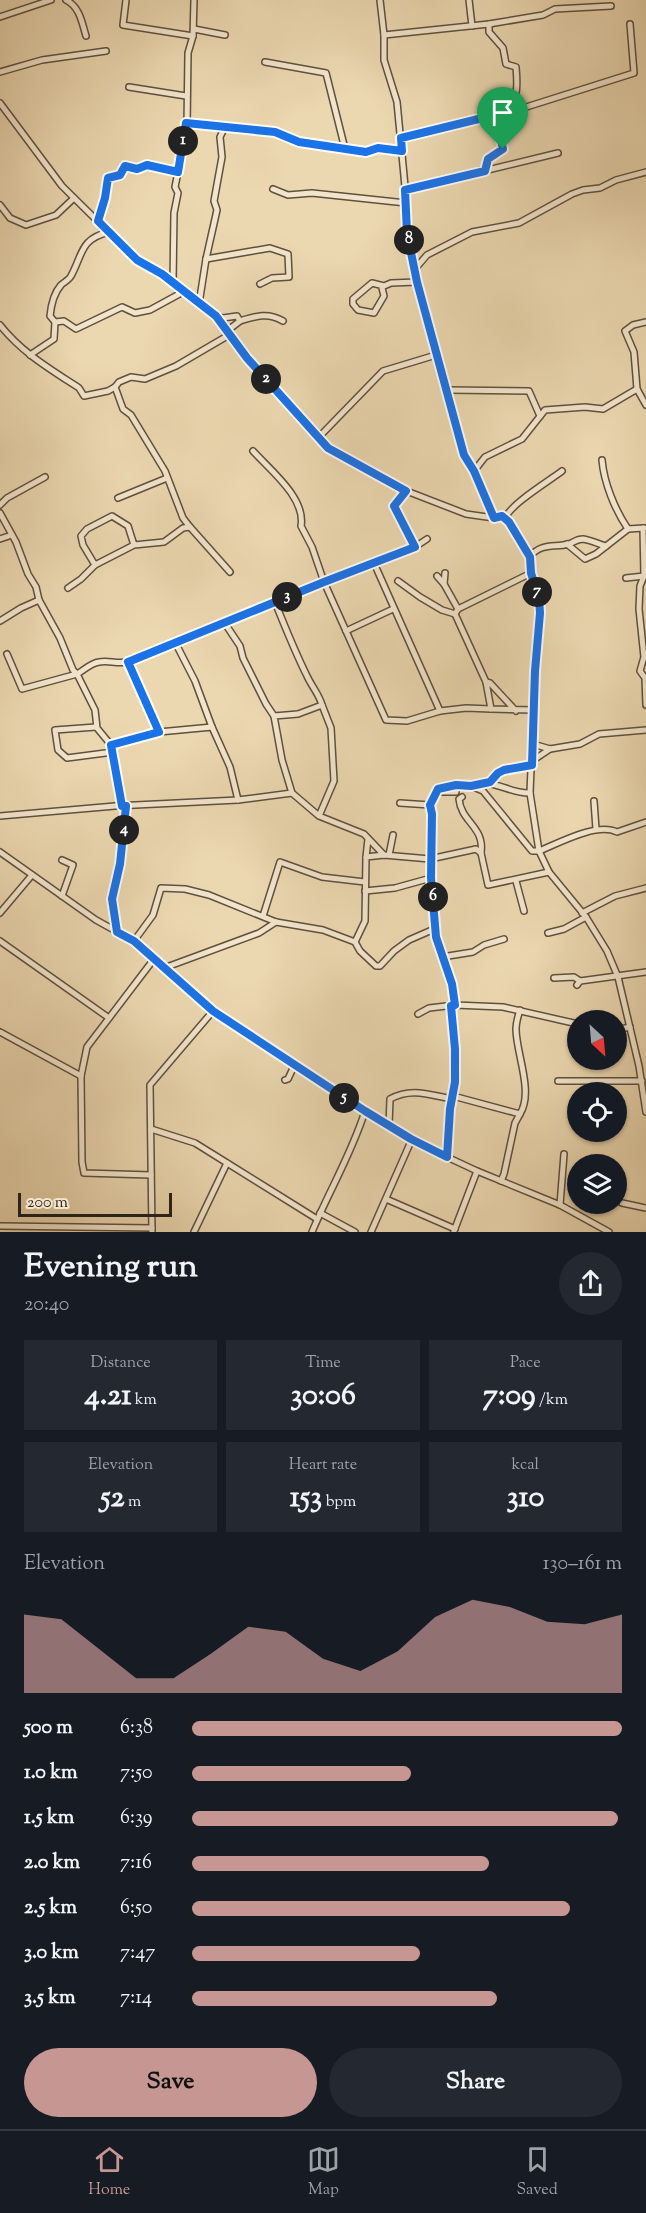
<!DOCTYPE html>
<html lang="en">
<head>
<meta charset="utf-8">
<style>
  :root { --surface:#171b24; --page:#242831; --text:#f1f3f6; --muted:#9ea1a6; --line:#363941; --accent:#c59692 }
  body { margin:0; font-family:"Sorts Mill Goudy",serif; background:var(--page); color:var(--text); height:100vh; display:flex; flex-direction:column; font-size:22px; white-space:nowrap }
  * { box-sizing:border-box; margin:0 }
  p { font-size:20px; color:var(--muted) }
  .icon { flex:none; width:33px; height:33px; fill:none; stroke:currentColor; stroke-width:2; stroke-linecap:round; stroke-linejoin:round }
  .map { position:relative; height:1232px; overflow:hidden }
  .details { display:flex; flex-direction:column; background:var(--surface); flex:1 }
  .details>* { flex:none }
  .needle { width:39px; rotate:154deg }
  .fabs { position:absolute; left:567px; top:1010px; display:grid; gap:12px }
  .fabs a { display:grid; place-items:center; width:60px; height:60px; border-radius:50%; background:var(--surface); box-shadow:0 2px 4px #0004; font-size:30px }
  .scale { position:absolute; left:18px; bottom:15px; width:154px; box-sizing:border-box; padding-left:6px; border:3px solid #2f2418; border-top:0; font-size:16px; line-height:21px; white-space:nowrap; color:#2f2418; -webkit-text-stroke:4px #f2e5cc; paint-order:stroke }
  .pin { position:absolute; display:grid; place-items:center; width:51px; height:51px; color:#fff; margin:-62px -26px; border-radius:50% 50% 50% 0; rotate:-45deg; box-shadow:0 0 6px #0007 }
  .pin .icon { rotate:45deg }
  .km { position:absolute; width:30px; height:30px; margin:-15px; border-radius:50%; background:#222; color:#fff; font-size:16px; line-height:30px; text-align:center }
  .round { display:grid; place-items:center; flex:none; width:63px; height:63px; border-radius:32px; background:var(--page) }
  .summary { display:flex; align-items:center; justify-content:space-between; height:102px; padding:0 24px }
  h1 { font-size:33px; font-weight:700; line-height:45px }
  .stats { display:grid; grid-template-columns:repeat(3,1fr); gap:9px; height:102px; padding:6px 24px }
  .stats div { display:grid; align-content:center; border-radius:0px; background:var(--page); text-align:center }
  .stats b { font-size:30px; font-weight:700 }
  .stats small { font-size:16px; font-weight:400 }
  .stats p { font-size:16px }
  .chart { height:168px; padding:12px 24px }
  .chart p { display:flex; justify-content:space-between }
  .chart svg { width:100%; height:108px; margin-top:6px; fill:var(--accent); opacity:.7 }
  .action { display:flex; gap:12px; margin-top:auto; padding:12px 24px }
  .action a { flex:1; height:69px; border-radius:36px; background:var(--accent); color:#111; font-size:24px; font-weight:700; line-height:69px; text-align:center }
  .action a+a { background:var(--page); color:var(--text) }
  ul { padding:0 24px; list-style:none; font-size:20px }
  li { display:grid; grid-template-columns:96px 72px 1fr; align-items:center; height:45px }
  li i { height:15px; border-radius:8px; background:var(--accent) }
  .dock { display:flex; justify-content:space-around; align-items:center; height:84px; border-top:2px solid var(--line); background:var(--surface); font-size:16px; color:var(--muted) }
  .dock a { display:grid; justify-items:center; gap:3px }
  .dock .current { color:var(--accent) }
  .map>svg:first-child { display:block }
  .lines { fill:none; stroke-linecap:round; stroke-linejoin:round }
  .minor-casing { stroke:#5e513e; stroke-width:8 }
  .minor { stroke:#f2e5cc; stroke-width:5 }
  .route-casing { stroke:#fff; stroke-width:12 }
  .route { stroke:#1a73e8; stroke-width:8 }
</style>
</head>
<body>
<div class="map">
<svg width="646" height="1232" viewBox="0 0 646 1232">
  <rect width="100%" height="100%" fill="#ebd7b0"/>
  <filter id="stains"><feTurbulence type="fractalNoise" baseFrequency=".00333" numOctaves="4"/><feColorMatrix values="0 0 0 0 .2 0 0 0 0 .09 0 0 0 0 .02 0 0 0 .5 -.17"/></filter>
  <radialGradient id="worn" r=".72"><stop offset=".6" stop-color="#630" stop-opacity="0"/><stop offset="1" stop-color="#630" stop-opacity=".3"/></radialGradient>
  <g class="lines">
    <defs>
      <g id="minor">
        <path d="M66,0C80,7 82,23 86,36"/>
        <path d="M126,0L123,25L193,36"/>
        <path d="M380,0L384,35V60L397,102L406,197L407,233L417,282L464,455L474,471L494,518L502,516L509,522L529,557L531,573L539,598L540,613L535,671L530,793L539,851L549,872L586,917L607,951L618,977L639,1066L646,1112"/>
        <path d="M469,0L472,26"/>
        <path d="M0,17L51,0"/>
        <path d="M194,29L225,35"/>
        <path d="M384,35L489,24L543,15L555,9L611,6"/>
        <path d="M265,62L326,73L345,149"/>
        <path d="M0,72L42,60L106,51"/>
        <path d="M129,87L186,96"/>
        <path d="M0,103L62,186L137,260L162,274L216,316L247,358L328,448L404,490L466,514L494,518"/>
        <path d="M186,123L275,132L299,142L366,152L378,148L402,151"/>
        <path d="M401,138L520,109L634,73L630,24"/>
        <path d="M485,171L488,159L503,149L497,121L499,114C519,99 518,90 516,67L506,64L503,48L489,32V24"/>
        <path d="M273,189L288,195L312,193L406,203"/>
        <path d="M405,190L558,153"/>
        <path d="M0,205L10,218L26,225L56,215L74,198"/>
        <path d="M98,221L105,198L108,179L120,175L125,166L137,169L147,165L178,172"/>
        <path d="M109,232C80,239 83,254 71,276C69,280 64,282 61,285C54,293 51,306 50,316L55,322L64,321L76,329L122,307L135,313L150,310L183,292"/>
        <path d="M206,259L270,248L288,254L289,277L272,278L260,284"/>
        <path d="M415,269L427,255L472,232L519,223L572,194L583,190L600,188L616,180L646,172"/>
        <path d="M173,283L174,213L178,193L175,187L187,126L188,53L193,36L194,0"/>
        <path d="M384,286L372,283L353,299V304L358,310L374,313L384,296L382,288L384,286L391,283L417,282"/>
        <path d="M199,304L206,259L217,210L214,201L222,157L220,137L225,127"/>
        <path d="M216,316L223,318L237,316L240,321L227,331"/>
        <path d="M240,321C256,316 268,312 283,321"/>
        <path d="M0,325C21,352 50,369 79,388L84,396L108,391L115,387"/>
        <path d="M30,355L54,339L55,322"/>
        <path d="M637,389L634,352L625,331L633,325L646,322"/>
        <path d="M447,390L529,391L540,416"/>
        <path d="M318,438L383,371L436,355"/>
        <path d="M602,460C604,483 615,510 628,529"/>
        <path d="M474,471L485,457L522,439L545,410L585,407L603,409L637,389L646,405"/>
        <path d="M406,491L394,506L415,547"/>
        <path d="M118,498L167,478"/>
        <path d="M0,505L7,498L45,477"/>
        <path d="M0,513L16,542L28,574L36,587L39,600"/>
        <path d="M505,519C509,505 549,481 562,471"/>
        <path d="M190,527L230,572"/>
        <path d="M643,528L644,576L640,586L639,609L644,657L640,671L645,678L646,705"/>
        <path d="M0,539L12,535"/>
        <path d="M567,544L585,559L596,554L628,529L644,528"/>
        <path d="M134,545L128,526L112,516L87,529L81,536L83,545L95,565L134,545L164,542L183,528L190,527L183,518L165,471L131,415L123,409L115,387L119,382L131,377L145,379L176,366L229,335"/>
        <path d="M529,557C543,542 553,548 569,544C574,542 577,539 583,539C590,540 599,544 606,546"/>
        <path d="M374,563L415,547L427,539"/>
        <path d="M445,573L444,584L458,609"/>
        <path d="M437,576L444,584"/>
        <path d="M626,578L644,576"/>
        <path d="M398,581L420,597L442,610L455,614"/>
        <path d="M68,588L81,579L95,565"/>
        <path d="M275,602C285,627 295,652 307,676C312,687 319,694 322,705"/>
        <path d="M393,609L346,631L324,582L374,563L440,711"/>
        <path d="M0,621L21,608L39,600L60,638L73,670L77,674L22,689L7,654"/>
        <path d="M224,622L240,646L243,658L266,704L274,716"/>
        <path d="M346,631L386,720L407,721L440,711L466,708L491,709"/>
        <path d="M175,642L324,582L312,547L301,526C306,498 270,470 253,451"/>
        <path d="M486,682L455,614L458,609L531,573"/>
        <path d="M516,711L490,683L486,682L491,709L534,710"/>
        <path d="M96,727L55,730L58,750L67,758L113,752"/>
        <path d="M159,732L128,662L175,642L195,681L212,727"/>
        <path d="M533,744L550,749L580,744L599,734L646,730"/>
        <path d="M111,745L97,728L95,710L77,674C84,670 91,663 99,662C108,660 116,664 128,662"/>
        <path d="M532,761L550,749"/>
        <path d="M490,782C501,769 515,766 532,765"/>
        <path d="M471,786C493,777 509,794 530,793"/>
        <path d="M438,789L456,785"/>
        <path d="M462,797L459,799C461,822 485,827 481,853"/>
        <path d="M594,801L596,829"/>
        <path d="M400,803L430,805"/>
        <path d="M122,806L111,745L159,732L212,727L230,767L238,800"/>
        <path d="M0,816L115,806L238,800L292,793"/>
        <path d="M319,816L334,781L331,728L322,705L298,714L274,716L282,760L292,793L319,816L364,834L384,855"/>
        <path d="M0,852L96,920L134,941L213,1011L365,1111L412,1139L447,1157L477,1171L560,1205L609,1232"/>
        <path d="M389,855L393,835"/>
        <path d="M366,857L368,839"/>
        <path d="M431,878L436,936"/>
        <path d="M516,881L524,911"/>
        <path d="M365,891L395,888L431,878L430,859L476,849L481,853L488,885L549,872"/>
        <path d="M62,896L73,865L62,860"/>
        <path d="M0,913L32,875"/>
        <path d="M582,913L615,896L646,888"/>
        <path d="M263,916L280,862L322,877L365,882"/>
        <path d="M117,932L112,899L120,864L126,806"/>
        <path d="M548,933L564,929L586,917"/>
        <path d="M0,941L109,1018"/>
        <path d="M134,941L153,915L161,888L185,889L209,895L276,922L323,930L355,942"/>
        <path d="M442,957L473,952L484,945L504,939"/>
        <path d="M164,968L259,933L276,922"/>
        <path d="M554,978L574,977L580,981"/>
        <path d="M577,985L580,981L646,972"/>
        <path d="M455,1005C449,982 445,951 432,930L409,940L394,951L380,966H376L360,951L355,942L365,921L366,857L384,855L430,859L432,828L430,805L435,792H456V785L471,786L483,791L532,851H539C559,843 597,822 617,832L646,822"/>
        <path d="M520,1010C518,1016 516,1023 516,1029C516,1053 534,1092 520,1114"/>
        <path d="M418,1014L429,1008L455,1005L503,1007L578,1024"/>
        <path d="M616,1030L630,1027"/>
        <path d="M0,1032L81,1076"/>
        <path d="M285,1080L288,1079L294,1066"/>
        <path d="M558,1081H642"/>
        <path d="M453,1096L520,1114L515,1123L504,1174L501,1181"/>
        <path d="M389,1125L390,1099C411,1087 430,1095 452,1099"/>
        <path d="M151,1129L195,1143L317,1219"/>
        <path d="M447,1157L448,1126L455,1082V1049L451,1006"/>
        <path d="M151,1175L84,1173L82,1162L81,1076L87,1047L154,959"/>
        <path d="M386,1199L455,1229"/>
        <path d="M622,1203L646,1208"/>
        <path d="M560,1205L564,1154"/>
        <path d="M320,1213L355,1232"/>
        <path d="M0,1226L152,1228"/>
        <path d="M454,1231L477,1171"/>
        <path d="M152,1232L150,1085L213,1011"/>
        <path d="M194,1232L227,1163"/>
        <path d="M312,1232C329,1191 352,1153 365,1111"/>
        <path d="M371,1232L412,1139"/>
      </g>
    </defs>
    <use href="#minor" class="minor-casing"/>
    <use href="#minor" class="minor"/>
  </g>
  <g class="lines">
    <defs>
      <path id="route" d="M499,114L497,122L503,149L488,159L485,171L405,190L407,233L417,282L464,455L474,471L494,518L502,516L509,522L530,557L531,573L539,598L540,613L535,671L532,765L504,770L498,773L490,782L471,786L456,785L438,789L430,805L432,814L431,878L436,937L452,984L455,1005L451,1006L455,1049V1082L450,1109L447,1157L411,1139L365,1111L213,1011L134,941L117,932L112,899L120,864L126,806H122L111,745L159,732L128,662L324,582L415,547L394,506L406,491L328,448L247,358L216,316L162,274L137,260L98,221L105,198L108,178L120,175L125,166L137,169L147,165L178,172L186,123L275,132L299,142L366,152L378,148L402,151L401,138Z"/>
    </defs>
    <use href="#route" class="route-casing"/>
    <use href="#route" class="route"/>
  </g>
  <rect width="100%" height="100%" filter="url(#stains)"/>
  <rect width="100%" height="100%" fill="url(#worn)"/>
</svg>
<div class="fabs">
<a><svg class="needle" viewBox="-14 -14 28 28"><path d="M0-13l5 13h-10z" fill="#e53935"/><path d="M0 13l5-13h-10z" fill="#9ea1a6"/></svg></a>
<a><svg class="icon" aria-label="locate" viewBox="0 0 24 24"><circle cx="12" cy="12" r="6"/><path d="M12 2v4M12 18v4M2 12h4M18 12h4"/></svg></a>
<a><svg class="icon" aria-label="layers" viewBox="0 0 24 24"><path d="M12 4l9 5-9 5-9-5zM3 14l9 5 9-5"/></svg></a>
</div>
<div class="scale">200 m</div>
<div class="pin" style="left:503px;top:149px;background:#1e9e55"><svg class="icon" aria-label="arrive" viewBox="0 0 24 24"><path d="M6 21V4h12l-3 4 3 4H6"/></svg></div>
<b class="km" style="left:183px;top:141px">1</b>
<b class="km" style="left:266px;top:379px">2</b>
<b class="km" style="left:287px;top:597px">3</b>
<b class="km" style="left:124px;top:830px">4</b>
<b class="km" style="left:344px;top:1098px">5</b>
<b class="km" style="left:433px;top:897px">6</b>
<b class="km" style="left:537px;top:592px">7</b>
<b class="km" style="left:409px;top:240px">8</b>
</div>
<section class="details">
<div class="summary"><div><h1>Evening run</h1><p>20:40</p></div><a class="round"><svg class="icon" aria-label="share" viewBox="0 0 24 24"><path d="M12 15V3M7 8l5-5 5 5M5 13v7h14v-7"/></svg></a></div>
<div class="stats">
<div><p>Distance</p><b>4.21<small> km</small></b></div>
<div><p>Time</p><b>30:06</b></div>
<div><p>Pace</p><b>7:09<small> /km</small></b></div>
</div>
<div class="stats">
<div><p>Elevation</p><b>52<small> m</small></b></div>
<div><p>Heart rate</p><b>153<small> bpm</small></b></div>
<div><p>kcal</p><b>310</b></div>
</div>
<div class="chart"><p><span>Elevation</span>130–161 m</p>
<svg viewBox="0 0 160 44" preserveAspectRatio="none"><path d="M0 44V12L10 14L20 26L30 38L40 38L50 28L60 17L70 19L80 30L90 35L100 27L110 13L120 6L130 9L140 15L150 16L160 12V44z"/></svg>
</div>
<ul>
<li><b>500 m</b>6:38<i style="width:100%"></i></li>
<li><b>1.0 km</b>7:50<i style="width:51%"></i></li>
<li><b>1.5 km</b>6:39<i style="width:99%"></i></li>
<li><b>2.0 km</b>7:16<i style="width:69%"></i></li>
<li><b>2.5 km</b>6:50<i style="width:88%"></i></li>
<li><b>3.0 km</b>7:47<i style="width:53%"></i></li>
<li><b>3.5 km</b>7:14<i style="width:71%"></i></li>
</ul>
<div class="action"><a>Save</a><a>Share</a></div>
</section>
<nav class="dock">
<a class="current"><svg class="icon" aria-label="home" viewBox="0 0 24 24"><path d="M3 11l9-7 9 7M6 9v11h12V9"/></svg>Home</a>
<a><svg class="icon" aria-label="map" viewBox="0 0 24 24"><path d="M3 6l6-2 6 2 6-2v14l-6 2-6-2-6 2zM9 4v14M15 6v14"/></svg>Map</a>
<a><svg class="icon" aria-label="saved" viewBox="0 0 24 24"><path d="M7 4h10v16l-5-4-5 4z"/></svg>Saved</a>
</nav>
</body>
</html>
